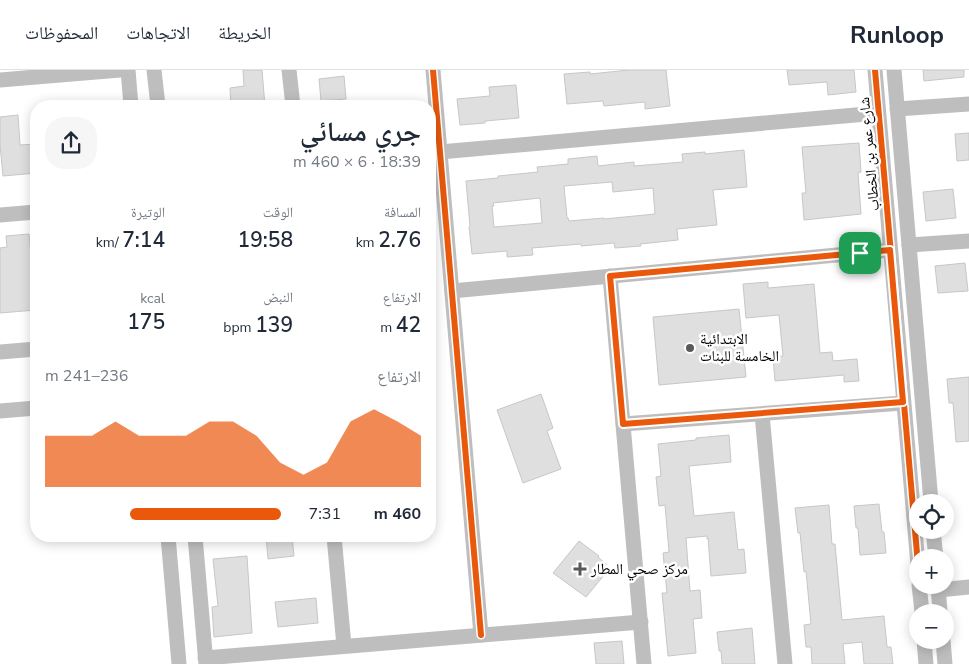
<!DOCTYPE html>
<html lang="ar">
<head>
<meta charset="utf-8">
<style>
  :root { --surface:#fff; --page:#f6f6f7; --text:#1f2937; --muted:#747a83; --line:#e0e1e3; --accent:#ea580c }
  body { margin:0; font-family:"Nunito Sans","Noto Naskh Arabic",sans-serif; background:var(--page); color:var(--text); direction:rtl; height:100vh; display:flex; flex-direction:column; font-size:19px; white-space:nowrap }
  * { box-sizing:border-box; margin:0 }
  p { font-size:16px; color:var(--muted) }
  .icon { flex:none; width:28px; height:28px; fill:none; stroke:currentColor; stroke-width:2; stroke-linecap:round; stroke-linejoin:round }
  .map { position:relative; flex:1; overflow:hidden; direction:ltr }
  .panel { position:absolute; left:30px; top:30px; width:406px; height:442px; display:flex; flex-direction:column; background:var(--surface); border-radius:20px; box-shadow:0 2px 12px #0003; direction:rtl }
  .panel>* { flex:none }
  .controls { position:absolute; left:909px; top:424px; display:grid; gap:10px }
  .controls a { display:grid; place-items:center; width:45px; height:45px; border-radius:50%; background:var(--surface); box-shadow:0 2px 12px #0003; font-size:25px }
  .pin { position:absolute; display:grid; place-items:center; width:42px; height:42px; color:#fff; margin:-21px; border-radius:10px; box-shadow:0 2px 8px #0006 }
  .round { display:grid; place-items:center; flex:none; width:52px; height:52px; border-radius:20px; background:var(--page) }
  .summary { display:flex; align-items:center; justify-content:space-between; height:85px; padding:0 15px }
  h1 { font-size:28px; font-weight:600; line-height:38px }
  .metrics { display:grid; grid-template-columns:repeat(3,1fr); gap:8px; height:85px; padding:5px 15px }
  .metrics div { display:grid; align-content:center }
  .metrics b { font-size:21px; font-weight:600 }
  .metrics small { font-size:14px; font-weight:400 }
  .metrics p { font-size:14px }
  .chart { height:140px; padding:10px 15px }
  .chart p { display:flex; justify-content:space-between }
  .chart svg { width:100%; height:90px; margin-top:5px; fill:var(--accent); opacity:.7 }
  ul { padding:0 15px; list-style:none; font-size:16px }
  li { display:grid; grid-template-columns:80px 60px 1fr; align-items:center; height:38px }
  li i { height:12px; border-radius:6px; background:var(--accent) }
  header { display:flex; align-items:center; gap:30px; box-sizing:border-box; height:70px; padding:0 25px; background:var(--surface); border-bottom:1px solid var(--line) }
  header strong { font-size:24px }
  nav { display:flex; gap:28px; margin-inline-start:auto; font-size:18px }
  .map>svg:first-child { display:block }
  .building { fill:#dfdfdf; stroke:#c7c7c7; fill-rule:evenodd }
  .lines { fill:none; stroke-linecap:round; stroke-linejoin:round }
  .minor { stroke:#bebebe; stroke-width:15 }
  .cycleway-casing { stroke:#fff; stroke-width:9 }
  .cycleway { stroke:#e8590c; stroke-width:6 }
  .route-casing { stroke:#fff; stroke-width:10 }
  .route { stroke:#ea580c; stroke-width:6 }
  .poi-dot { fill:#595959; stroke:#fff; stroke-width:2 }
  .labels { text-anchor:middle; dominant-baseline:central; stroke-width:5; stroke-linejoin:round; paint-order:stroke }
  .street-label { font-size:15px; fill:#000; stroke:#fff }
  .poi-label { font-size:15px; fill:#000; stroke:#fff; text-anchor:start }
</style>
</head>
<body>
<header>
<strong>Runloop</strong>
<nav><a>الخريطة</a><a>الاتجاهات</a><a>المحفوظات</a></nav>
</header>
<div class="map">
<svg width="969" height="594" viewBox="0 0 969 594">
  <rect width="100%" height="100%" fill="#fff"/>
  <g class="building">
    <path d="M243,0H262L265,36H231L230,18L244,16Z"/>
    <path d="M629,0H666L670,36L645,39V32L604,36L603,31L567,34L564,4L590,2V4Z"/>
    <path d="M787,0H854L856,22L828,25L827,12L789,15Z"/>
    <path d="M923,0H964V7L924,11Z"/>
    <path d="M344,6L346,29L321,31L319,9Z"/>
    <path d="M516,15L519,48L485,51V53L460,55L457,29L490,26L489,17Z"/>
    <path d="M18,45L20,75L36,74V103L3,106L0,75V47Z"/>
    <path d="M969,63V90L957,91L955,64Z"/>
    <path d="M859,73L861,102L858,103L861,144L804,150L802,123H806L802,77Z"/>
    <path d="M744,80L747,117L713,120L717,155L677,159L678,170L640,174L641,176L615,178L614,173L581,176V174L532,178L533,185L507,187V181L472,184L469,157L470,156L466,111L498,108V106L538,102L537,97L568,94V89L597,86L598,96L634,92V96L683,92L682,84L705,82V84ZM612,112L613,122L653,118L655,144L604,149V148L569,151L568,148H567L564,116ZM540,128L542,153L494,157L492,136H494L493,133Z"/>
    <path d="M953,119L956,148L926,151L923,122Z"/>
    <path d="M29,164L36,240L0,243V178L7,177L6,166Z"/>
    <path d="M965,193L968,221L938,223L935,196Z"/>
    <path d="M768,212V218L814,214L820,283L832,282L833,291L857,289L859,311L844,312V305L775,311L773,287L783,286L779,245L746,248L743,214Z"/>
    <path d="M739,239L746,307L659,315L653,247Z"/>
    <path d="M969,307V371L956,372L953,333H949L947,309Z"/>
    <path d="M541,324L553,358L547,361L561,399L523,413L497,340Z"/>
    <path d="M729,365L731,392L689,396L694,446L734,442L738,480L744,479L746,503L711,506L708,468L707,469V466L686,468L690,521L700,520L702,548L693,549L696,583L668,586L662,523H667L663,483L669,482L665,435L659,436L656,407L661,406L658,374L696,370V368Z"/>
    <path d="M879,434L882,462H884L886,483L860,485L858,458H856L854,436Z"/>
    <path d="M829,435L832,474H835L842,550L884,546L887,577H891L893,594H864L862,572L843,574L845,594H812L811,577H806L804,555L811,554L806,501L804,502L800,463H798L795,438Z"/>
    <path d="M266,466H292L294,486L268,489Z"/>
    <path d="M579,471L599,486L598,487L606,494L605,504L586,527L553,503Z"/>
    <path d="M247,486L252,563L214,567L212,537L218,536L213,489Z"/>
    <path d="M316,528L318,553L278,557L275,532Z"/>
    <path d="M752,558L755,594H722L721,581H719L717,562Z"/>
    <path d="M622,571L624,594H596L594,573Z"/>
  </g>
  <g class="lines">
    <g class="minor">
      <path d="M128,0L131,36"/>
      <path d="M154,0L158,36"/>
      <path d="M289,0L293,36"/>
      <path d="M433,0L481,565"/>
      <path d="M875,0L918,495"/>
      <path d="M894,0L931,432"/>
      <path d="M0,10L120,0"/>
      <path d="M897,39L969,34"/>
      <path d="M440,82L878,43"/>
      <path d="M0,145L36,142"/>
      <path d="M909,175L969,171"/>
      <path d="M610,206L644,594"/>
      <path d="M452,221L890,180"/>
      <path d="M0,282L36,279"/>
      <path d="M0,341L36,338"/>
      <path d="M762,344L785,594"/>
      <path d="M623,354L903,333"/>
      <path d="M933,460L936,488"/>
      <path d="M168,466L179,594"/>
      <path d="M195,466L206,594"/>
      <path d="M334,466L344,576"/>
      <path d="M919,515L922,542"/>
      <path d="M938,515L940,542"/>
      <path d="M939,520L969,517"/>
      <path d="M924,570L926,594"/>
      <path d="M943,570L945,594"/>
      <path d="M205,588L641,552"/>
    </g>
    <defs>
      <g id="cycleway">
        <path d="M433,0L481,565"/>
        <path d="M875,0L918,495"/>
      </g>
    </defs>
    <use href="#cycleway" class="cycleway-casing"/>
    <use href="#cycleway" class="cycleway"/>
  </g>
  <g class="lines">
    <defs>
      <path id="route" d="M890,180L903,332L623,354L610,206Z"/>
    </defs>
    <use href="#route" class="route-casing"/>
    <use href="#route" class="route"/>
  </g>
  <g class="poi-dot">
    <circle cx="690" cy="278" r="5"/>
    <path d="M577.5 491.5h5v5h5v5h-5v5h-5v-5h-5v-5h5z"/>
  </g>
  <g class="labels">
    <g class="street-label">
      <text transform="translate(869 84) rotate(-95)">شارع عمر بن الخطاب</text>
    </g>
    <g class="poi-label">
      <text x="700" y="269">الابتدائية<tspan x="700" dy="17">الخامسة للبنات</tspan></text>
      <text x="591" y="499">مركز صحي المطار</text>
    </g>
  </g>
</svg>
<div class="controls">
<a><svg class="icon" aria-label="locate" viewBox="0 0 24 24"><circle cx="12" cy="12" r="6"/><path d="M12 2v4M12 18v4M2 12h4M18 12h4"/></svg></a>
<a>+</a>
<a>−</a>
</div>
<div class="pin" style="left:860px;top:183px;background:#1e9e55"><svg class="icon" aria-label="arrive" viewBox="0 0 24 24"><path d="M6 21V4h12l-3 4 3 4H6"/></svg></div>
<section class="panel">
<div class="summary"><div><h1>جري مسائي</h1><p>18:39 · 6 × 460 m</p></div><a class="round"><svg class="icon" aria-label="share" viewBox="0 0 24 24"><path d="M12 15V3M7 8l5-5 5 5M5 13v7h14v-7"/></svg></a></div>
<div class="metrics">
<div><p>المسافة</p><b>2.76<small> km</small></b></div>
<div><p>الوقت</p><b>19:58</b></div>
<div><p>الوتيرة</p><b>7:14<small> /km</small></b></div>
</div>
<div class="metrics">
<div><p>الارتفاع</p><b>42<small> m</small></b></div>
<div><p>النبض</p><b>139<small> bpm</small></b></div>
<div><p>kcal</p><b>175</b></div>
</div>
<div class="chart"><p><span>الارتفاع</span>236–241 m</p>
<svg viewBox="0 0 160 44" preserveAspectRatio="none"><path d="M0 44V19L10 19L20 19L30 12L40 19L50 19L60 19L70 12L80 12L90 19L100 32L110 38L120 32L130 12L140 6L150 12L160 19V44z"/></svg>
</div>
<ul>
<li><b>460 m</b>7:31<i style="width:64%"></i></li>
</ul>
</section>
</div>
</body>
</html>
